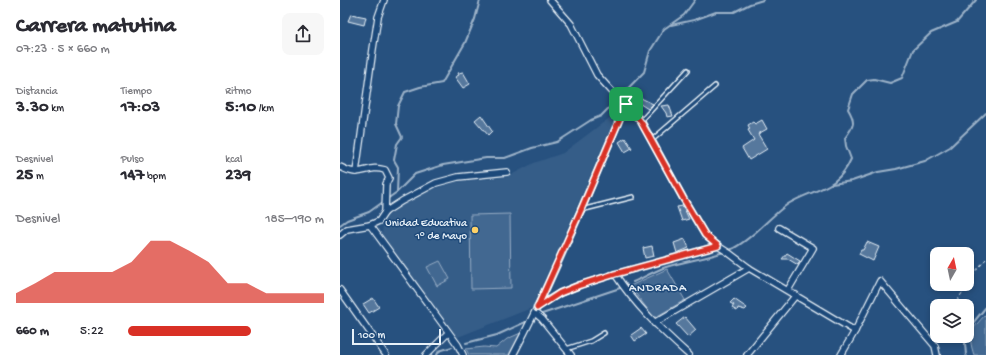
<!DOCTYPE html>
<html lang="es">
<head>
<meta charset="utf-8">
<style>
  :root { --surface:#fff; --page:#f7f7f7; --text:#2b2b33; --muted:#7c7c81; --accent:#d93025 }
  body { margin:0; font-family:"Gochi Hand",sans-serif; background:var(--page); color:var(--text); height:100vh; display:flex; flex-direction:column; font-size:15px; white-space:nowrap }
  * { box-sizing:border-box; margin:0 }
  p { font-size:13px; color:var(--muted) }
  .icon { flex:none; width:22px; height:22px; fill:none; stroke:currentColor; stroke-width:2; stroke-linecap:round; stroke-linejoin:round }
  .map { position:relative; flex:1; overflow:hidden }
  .side { display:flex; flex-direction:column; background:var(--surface); width:340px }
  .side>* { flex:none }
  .needle { width:26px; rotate:9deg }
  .controls { position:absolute; left:590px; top:247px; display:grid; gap:8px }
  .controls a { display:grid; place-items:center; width:44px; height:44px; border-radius:8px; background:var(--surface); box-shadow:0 2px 6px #0003; font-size:20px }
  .scale { position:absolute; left:12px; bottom:10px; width:89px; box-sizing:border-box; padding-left:4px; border:2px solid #e8f1f8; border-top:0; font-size:11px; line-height:14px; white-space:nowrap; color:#e8f1f8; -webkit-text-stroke:3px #1f4a7a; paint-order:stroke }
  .pin { position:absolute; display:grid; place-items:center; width:34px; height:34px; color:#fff; margin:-17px; border-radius:8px; box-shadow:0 2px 6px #0006 }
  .round { display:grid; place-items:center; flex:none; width:42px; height:42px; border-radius:8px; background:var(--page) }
  .head { display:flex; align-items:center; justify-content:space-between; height:68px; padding:0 16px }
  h1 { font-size:22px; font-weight:800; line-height:30px }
  .figures { display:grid; grid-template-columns:repeat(3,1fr); gap:6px; height:68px; padding:4px 16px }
  .figures div { display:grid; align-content:center }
  .figures b { font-size:17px; font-weight:800 }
  .figures small { font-size:11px; font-weight:400 }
  .figures p { font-size:11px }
  .chart { height:112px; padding:8px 16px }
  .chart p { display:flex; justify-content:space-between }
  .chart svg { width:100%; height:72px; margin-top:4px; fill:var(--accent); opacity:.7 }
  ul { padding:0 16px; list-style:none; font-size:13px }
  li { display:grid; grid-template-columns:64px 48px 1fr; align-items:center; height:30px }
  li i { height:10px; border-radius:5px; background:var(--accent) }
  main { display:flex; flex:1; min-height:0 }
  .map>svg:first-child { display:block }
  .built { fill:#355d88 }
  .green { fill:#436891; stroke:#96acc4 }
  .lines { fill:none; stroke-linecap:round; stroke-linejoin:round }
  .stream { stroke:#9db3c9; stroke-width:2 }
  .building { fill:#57789d; stroke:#e8f1f8 }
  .service-casing { stroke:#e8f1f8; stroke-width:6 }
  .minor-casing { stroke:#e8f1f8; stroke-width:8 }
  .path { stroke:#e8f1f8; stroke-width:1; stroke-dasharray:3 3; stroke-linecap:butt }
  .service { stroke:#1f4a7a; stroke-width:3 }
  .minor { stroke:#1f4a7a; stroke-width:5.5 }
  .route-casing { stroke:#fff; stroke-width:8 }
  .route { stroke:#d93025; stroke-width:5 }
  .poi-dot { fill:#ffd166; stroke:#1f4a7a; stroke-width:1.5 }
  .labels { text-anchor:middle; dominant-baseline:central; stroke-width:3; stroke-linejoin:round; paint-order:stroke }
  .poi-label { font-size:11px; fill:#e8f1f8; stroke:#1f4a7a; text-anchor:end }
  .neighbourhood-label { font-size:12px; letter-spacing:1px; fill:#e8f1f8; stroke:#1f4a7a }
</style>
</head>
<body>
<main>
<section class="side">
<div class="head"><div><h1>Carrera matutina</h1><p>07:23 · 5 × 660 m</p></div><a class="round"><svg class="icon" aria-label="share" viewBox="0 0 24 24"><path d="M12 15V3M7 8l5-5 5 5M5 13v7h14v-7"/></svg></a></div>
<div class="figures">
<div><p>Distancia</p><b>3.30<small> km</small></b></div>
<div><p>Tiempo</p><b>17:03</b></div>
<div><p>Ritmo</p><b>5:10<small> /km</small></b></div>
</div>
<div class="figures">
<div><p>Desnivel</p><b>25<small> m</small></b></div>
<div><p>Pulso</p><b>147<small> bpm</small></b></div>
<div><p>kcal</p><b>239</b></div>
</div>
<div class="chart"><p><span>Desnivel</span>185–190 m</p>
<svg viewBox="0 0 160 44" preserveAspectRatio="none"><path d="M0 44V38L10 32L20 25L30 25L40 25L50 25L60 19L70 6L80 6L90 12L100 19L110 32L120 32L130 38L140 38L150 38L160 38V44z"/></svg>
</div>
<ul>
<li><b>660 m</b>5:22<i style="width:63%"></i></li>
</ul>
</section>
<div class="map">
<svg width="646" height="355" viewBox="0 0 646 355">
  <rect width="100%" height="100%" fill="#27517f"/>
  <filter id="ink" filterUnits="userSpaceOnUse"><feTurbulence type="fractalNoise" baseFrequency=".025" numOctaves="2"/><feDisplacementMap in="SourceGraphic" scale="8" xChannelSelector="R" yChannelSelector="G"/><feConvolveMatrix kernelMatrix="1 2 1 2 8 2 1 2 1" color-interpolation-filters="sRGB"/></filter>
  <g filter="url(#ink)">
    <path class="built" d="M280,110L194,307L118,337L101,319L42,237L43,223L48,216L66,201L85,192L115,182L167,177L194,163L223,153Z"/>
    <g class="green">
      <path d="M170,214L171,288L131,289L130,215Z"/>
      <path d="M100,261L110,279L97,286L87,267Z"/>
      <path d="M327,269L345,300L314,318L290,286Z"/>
      <path d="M646,314V355H634C627,334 631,330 646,314Z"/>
      <path d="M183,332L170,355H129L126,349L144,347L156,348L167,339Z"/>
    </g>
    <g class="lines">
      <g class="stream">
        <path d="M331,25L354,20L376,12H394L410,4L423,0"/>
        <path d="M492,184L512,181L538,172L556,169L585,161L610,147L646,113"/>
        <path d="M57,192L58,167L54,160L57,144L62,137L56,124L58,106L65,92L80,87L102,83L125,43L135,19L140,0"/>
        <path d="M0,225L7,220L29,212L57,192L75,174L103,165L146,158H165L192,148L217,142L251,120L261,116L304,72L310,51L324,29L344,15L355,0"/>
        <path d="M293,282C304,277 315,271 326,267C348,260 373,258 394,248C415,237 429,217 448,204C474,188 497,191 511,159L506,146L505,138C514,126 516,122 508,109L513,94L527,80L534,79L550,83L562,78L573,50L591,33L617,22L636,0"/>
        <path d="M199,315L280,288"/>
        <path d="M627,333L628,329L646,307"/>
        <path d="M126,343L157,335L190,320"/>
        <path d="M97,355L99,351L112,347"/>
        <path d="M626,355L625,343L626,336"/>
      </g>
    </g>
    <g class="building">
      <path d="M11,14L26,17L24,25L8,21Z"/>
      <path d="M123,72L130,84L123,88L115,77L119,75L118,73Z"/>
      <path d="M295,95L313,104L308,109L294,100Z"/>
      <path d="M329,105L333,116L327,117L326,113L321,106Z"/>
      <path d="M141,115L152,131L148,135L135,120Z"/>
      <path d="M422,120L427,129L418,134L427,149L409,160L402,148L414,140L408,130L410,129L408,125L413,122L415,124Z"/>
      <path d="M285,138L292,148L285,152L279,142Z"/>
      <path d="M343,206L349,219L342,221L337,207Z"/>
      <path d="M345,239L349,248L337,253L334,243Z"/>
      <path d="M527,242L539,247L533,261L519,254L521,250H523Z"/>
      <path d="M312,246L314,256L305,258L303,248Z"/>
      <path d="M447,253L460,261L458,265L448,259H442Z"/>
      <path d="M33,298L39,307L29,313L23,304Z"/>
      <path d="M394,299L407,308L405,310L398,308L397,311L392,308L394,305L390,303Z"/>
      <path d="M345,317L356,330L348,337L336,324Z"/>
      <path d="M301,328L306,334L295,341L291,335Z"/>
    </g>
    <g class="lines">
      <defs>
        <g id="service">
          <path d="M301,121L348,70"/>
          <path d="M312,140L375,86"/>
          <path d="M241,210L293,197"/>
          <path d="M226,349L251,341L264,333"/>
        </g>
        <g id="minor">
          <path d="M210,0L231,24L257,75L278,98L286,104L301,121L343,198L365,235L378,246L389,253L409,268L515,331"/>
          <path d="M0,167C5,169 10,172 16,172C28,171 32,166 45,170L49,178L46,184L45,212"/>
          <path d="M16,172L33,49L38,17L44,0"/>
          <path d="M30,225L118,345L123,355"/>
          <path d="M439,228L473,248L448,290"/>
          <path d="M0,235L7,229L30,225L39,221L45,212L62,201L96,183L118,177L167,172"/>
          <path d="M275,274C295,305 321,330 349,355"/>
          <path d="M0,290L46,355"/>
          <path d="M197,307L220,293L240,285L275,274L378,246"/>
          <path d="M195,313L202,319L231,355"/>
          <path d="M314,323L409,268"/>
          <path d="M86,355L108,333"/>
          <path d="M173,355C216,274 250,188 286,104"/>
          <path d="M407,355L456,295"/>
          <path d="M501,355L515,331L540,281L595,346L597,355"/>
        </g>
      </defs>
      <use href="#service" class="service-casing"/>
      <use href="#minor" class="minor-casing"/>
      <path class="path" d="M614,306L635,272L646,259"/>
      <use href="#service" class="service"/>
      <use href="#minor" class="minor"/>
    </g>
  </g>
  <g class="lines" filter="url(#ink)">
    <defs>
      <path id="route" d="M286,104L301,122L343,198L365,235L378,246L275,274L240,285L220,293L197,308L241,210Z"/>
    </defs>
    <use href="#route" class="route-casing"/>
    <use href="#route" class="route"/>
  </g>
  <circle class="poi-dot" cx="135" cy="230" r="4"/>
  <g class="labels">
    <g class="poi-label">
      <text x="127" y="224">Unidad Educativa<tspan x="127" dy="13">1° de Mayo</tspan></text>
    </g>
    <g class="neighbourhood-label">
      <text x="318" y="289">ANDRADA</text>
    </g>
  </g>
</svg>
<div class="controls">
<a><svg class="needle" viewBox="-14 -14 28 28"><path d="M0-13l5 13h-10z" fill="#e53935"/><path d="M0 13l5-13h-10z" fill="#7c7c81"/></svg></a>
<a><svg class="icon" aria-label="layers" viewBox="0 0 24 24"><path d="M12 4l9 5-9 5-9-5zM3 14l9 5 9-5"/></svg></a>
</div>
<div class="scale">100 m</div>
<div class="pin" style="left:286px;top:104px;background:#1e9e55"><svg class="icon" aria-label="arrive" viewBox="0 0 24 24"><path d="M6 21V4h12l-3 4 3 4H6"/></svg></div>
</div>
</main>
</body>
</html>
